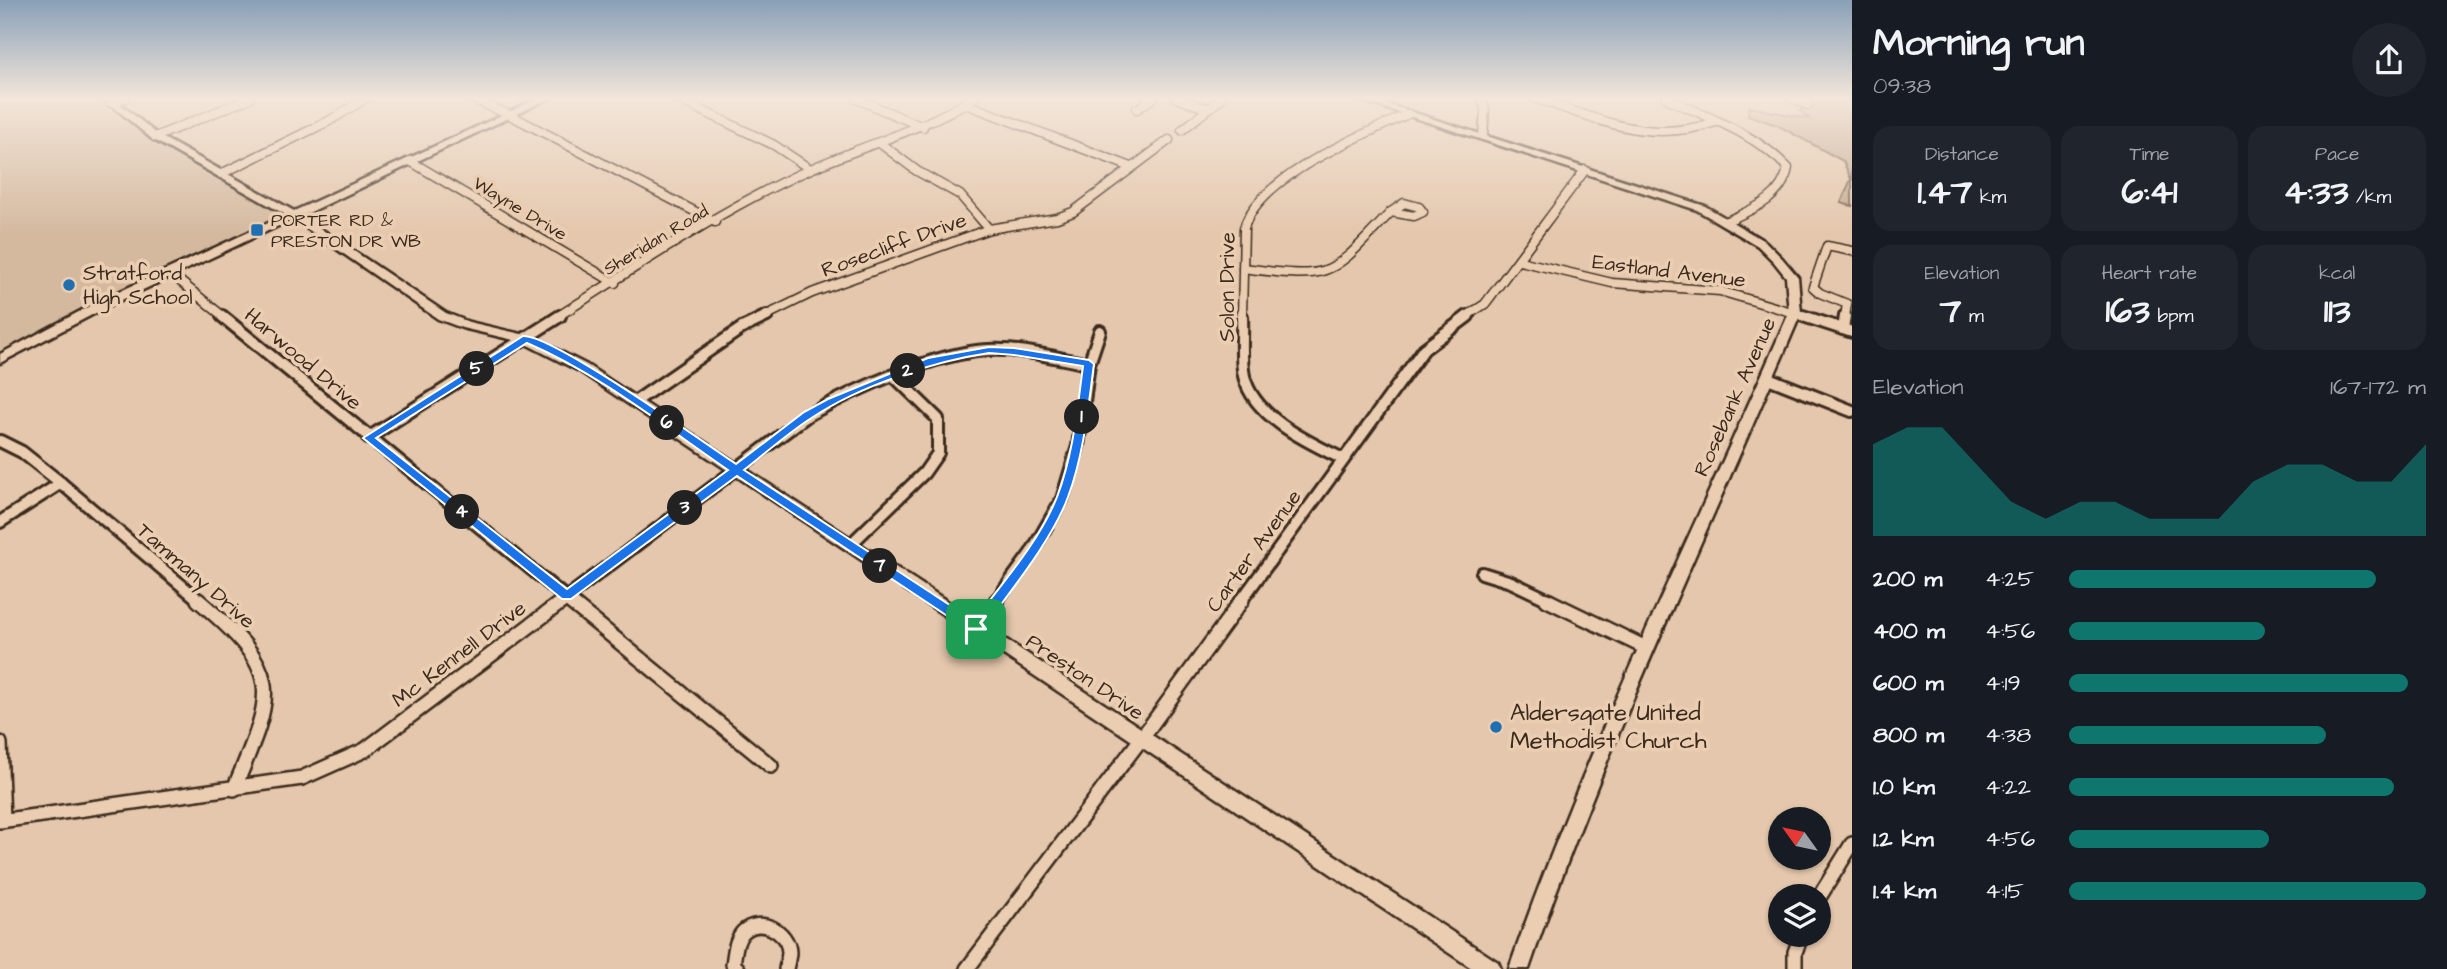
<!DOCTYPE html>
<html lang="en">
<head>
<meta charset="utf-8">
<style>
  :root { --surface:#171b24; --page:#20242c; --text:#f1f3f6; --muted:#9ea1a6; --accent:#0f766e }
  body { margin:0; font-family:"Architects Daughter",sans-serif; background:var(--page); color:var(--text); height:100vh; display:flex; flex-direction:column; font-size:26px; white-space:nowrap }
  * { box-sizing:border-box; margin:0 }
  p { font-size:23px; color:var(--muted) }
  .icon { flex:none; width:38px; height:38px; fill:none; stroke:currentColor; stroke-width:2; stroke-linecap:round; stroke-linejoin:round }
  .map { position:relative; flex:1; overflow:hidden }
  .drawer { display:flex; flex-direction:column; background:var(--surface); width:595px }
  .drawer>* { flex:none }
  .needle { width:46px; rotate:303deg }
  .controls { position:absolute; left:1768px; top:807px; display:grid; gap:14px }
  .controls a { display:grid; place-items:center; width:63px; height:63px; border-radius:50%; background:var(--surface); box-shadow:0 2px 5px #0004; font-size:35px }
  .pin { position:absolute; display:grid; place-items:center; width:60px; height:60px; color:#fff; margin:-30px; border-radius:14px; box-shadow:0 4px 10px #0006 }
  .km { position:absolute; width:35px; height:35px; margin:-18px; border-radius:50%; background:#222; color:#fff; font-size:19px; line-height:35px; text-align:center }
  .round { display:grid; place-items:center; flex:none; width:74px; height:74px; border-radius:37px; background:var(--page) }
  .headline { display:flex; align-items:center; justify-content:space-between; height:119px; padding:0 21px }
  h1 { font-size:38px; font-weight:700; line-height:52px }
  .stats { display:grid; grid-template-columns:repeat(3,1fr); gap:10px; height:119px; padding:7px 21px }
  .stats div { display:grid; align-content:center; border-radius:18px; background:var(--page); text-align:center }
  .stats b { font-size:35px; font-weight:700 }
  .stats small { font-size:19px; font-weight:400 }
  .stats p { font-size:19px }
  .chart { height:196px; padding:14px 21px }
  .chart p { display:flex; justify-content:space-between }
  .chart svg { width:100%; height:126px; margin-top:7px; fill:var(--accent); opacity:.7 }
  ul { padding:0 21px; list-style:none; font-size:23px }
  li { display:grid; grid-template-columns:112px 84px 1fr; align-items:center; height:52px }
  li i { height:18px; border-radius:9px; background:var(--accent) }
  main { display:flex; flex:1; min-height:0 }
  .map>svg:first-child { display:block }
  .built { fill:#d4b99f }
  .green { fill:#c5aa92; stroke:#806a58; stroke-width:2 }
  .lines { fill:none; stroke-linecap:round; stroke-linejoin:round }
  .minor-far2-casing { stroke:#3b2a1e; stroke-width:11 }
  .minor-far1-casing { stroke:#3b2a1e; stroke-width:16 }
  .minor-casing { stroke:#3b2a1e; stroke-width:18 }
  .tertiary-casing { stroke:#3b2a1e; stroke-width:5 }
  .minor-far2 { stroke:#ebceb2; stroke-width:8 }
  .minor-far1 { stroke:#ebceb2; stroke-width:10 }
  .minor { stroke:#ebceb2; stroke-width:13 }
  .tertiary { fill:#ebceb2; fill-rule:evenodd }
  .route { fill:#1a73e8; stroke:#fff; stroke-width:2; fill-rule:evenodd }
  .poi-dot { fill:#1f6fb2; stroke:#ebceb2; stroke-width:2.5 }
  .labels { text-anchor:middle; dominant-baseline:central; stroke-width:7; stroke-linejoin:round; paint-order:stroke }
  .far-street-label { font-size:18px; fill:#3b2a1e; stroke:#ebceb2 }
  .far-poi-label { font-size:18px; fill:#3b2a1e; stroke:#ebceb2; text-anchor:start }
  .street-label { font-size:21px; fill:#3b2a1e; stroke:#ebceb2 }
  .poi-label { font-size:21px; fill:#3b2a1e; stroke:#ebceb2; text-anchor:start }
  .near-poi-label { font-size:24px; fill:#3b2a1e; stroke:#ebceb2; text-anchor:start }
</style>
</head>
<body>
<main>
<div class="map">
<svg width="1852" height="969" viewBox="0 0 1852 969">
  <rect width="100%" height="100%" fill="#e4c7ac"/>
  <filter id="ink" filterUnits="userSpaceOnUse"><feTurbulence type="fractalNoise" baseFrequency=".0143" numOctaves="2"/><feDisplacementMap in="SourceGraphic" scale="14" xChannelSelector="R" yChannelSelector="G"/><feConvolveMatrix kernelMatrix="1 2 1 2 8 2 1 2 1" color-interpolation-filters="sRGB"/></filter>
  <g filter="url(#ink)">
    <path class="built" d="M0,98H95L99,104L148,137L277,212L278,219L0,350Z"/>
    <path class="green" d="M1814,98H1852V206L1841,203L1851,179L1843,161L1779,126L1748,115L1749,107L1810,119L1800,111Z"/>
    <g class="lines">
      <defs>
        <g id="minor-far2">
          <path d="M470,98L510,115L715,222"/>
          <path d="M676,98L774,145L810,169"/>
          <path d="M855,98L923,127"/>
          <path d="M1176,98L1206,108"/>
          <path d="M1482,98L1485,109L1483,136"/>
          <path d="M1534,98C1600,119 1646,145 1716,122"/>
          <path d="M1666,98C1709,118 1755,133 1788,168C1782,199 1753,209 1727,221"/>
          <path d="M1791,98L1808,105"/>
          <path d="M111,103L125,98"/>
          <path d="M966,104L1131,167"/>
          <path d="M1137,109L1153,98"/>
          <path d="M1182,130L1222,98"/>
          <path d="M155,137L250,98"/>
          <path d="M881,144L917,171L960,195L989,229"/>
          <path d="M410,161L615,283"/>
          <path d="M221,174L329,121L366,98"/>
          <path d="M1404,203L1419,207L1423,212L1414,216L1391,212Z"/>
          <path d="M1520,261L1612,283L1720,291L1808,317"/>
          <path d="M1243,268C1335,280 1329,277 1391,212"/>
          <path d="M170,273L224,317"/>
          <path d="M557,317C637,267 718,211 804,172C861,146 920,131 974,98"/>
          <path d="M763,317L812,293L989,229L1057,218L1073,212L1169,140"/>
          <path d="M1242,317L1244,228C1258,177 1362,135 1408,114"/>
          <path d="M1465,317L1485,304L1585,170"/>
          <path d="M1845,317L1847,304L1820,293L1813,287L1827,246L1852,251"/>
        </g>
        <g id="minor-far1">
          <path d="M222,316L570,601"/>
          <path d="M1242,316C1243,335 1240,358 1244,376C1253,417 1310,443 1343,459"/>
          <path d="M1803,316L1852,332"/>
          <path d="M1843,329L1845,316"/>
          <path d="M1768,378L1852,411"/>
          <path d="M636,401L742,328L767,316"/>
          <path d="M368,438L560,316"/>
          <path d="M0,441L22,452L61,483L200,601"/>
          <path d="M0,522L61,483"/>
          <path d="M850,545L924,473L938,453V419L895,377"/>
          <path d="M1482,573L1511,582L1551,601"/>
          <path d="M562,601L808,415C856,389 934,353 988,350C1022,348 1056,358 1089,364"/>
          <path d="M996,601L1031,553L1062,499L1078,446L1089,364L1100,331"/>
          <path d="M1241,601L1424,349L1468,316"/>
        </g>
        <g id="minor">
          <path d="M198,600C284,673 276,689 234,789"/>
          <path d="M568,600L771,766"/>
          <path d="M1547,600L1646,648"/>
          <path d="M976,629L997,600"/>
          <path d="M0,743L3,820"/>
          <path d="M0,821L302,778L365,750L564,600"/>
          <path d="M1818,899L1852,844"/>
          <path d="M738,969L733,964C735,953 735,941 743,932C760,916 788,931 789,952C789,957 787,964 786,969"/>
          <path d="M967,969L1141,739L1242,600"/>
          <path d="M1795,969V952L1802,934"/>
        </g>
        <g id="tertiary">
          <path d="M103,98H113L158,135L294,211L539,98H550L302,216L446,313L469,322L530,336L587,365L1498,962L1501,969H1473L579,371L522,342L462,328L438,319L293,219L111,305L0,363V354L103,299L286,215L152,139Z"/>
          <path d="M1354,98H1368L1705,206L1766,242L1782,258L1798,277L1801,313C1709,531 1605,744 1529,969H1509C1587,744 1694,531 1789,313L1786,277L1774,262L1758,246L1697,210Z"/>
        </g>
      </defs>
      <use href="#minor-far2" class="minor-far2-casing"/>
      <use href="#minor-far1" class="minor-far1-casing"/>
      <use href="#minor" class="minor-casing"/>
      <use href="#tertiary" class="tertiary-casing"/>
      <use href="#minor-far2" class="minor-far2"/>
      <use href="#minor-far1" class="minor-far1"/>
      <use href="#minor" class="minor"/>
      <use href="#tertiary" class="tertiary"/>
    </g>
  </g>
  <linearGradient id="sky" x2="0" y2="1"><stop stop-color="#89a0b7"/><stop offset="0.42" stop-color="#f3e6da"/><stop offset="1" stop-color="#f3e6da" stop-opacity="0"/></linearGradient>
  <rect width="1852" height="234" fill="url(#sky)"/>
  <path class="route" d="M523,336C552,334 703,442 736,464L804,412L828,399L928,358L989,347L1014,348L1089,360L1094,364C1088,409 1084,454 1068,497C1052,541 1008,594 980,633L976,635L737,476L571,599H562L363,438ZM527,343C599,374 664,426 728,470L567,589L376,438ZM989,353L1014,355L1083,366C1077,411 1073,455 1057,497C1039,542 1003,582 974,621L744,470C767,452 789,432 813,417C860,386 934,361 989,353Z"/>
  <g class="poi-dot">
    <rect x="250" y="223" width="14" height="14" rx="3.5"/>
    <circle cx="69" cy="285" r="7"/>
    <circle cx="1496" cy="727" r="7"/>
  </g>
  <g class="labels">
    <g class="far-street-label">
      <text transform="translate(520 209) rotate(31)">Wayne Drive</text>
      <text transform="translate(656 240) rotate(-31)">Sheridan Road</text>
    </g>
    <g class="far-poi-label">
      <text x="271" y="220">PORTER RD &amp;<tspan x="271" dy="21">PRESTON DR WB</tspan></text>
    </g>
    <g class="street-label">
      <text transform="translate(894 245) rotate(-20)">Rosecliff Drive</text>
      <text transform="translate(1669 271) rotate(7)">Eastland Avenue</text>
      <text transform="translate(1227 287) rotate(-90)">Solon Drive</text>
      <text transform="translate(303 359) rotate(40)">Harwood Drive</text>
      <text transform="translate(1735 397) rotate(-66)">Rosebank Avenue</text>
      <text transform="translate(1254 551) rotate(-54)">Carter Avenue</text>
      <text transform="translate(196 576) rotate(41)">Tammany Drive</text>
      <text transform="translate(459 654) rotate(-37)">Mc Kennell Drive</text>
      <text transform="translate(1085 677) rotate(34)">Preston Drive</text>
    </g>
    <g class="poi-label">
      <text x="83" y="273">Stratford<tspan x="83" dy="24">High School</tspan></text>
    </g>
    <g class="near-poi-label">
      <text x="1510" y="713">Aldersgate United<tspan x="1510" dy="28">Methodist Church</tspan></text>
    </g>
  </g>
</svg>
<div class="controls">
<a><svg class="needle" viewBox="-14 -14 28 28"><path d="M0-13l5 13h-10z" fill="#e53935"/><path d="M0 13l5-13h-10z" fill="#9ea1a6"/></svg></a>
<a><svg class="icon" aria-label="layers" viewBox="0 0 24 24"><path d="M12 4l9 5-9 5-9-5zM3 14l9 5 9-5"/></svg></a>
</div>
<div class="pin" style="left:976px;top:629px;background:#1e9e55"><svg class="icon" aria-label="arrive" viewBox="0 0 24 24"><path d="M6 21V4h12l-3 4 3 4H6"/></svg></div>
<b class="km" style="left:1082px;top:417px">1</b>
<b class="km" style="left:908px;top:371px">2</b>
<b class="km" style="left:685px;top:508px">3</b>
<b class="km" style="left:462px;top:512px">4</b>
<b class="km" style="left:477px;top:369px">5</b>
<b class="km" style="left:667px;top:423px">6</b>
<b class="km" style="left:880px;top:566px">7</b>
</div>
<section class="drawer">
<div class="headline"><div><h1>Morning run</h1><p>09:38</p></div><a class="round"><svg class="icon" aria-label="share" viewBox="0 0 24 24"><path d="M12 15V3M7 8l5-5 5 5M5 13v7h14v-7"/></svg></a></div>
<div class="stats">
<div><p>Distance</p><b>1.47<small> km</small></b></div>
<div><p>Time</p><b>6:41</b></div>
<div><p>Pace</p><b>4:33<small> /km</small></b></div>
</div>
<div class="stats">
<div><p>Elevation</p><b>7<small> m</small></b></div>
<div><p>Heart rate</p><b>163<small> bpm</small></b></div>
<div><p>kcal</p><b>113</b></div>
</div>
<div class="chart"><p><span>Elevation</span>167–172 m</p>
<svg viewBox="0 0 160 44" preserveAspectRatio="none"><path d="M0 44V12L10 6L20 6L30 19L40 32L50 38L60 32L70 32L80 38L90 38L100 38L110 25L120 19L130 19L140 25L150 25L160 12V44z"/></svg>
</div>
<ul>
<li><b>200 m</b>4:25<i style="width:86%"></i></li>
<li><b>400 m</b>4:56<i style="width:55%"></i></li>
<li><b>600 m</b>4:19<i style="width:95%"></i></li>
<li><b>800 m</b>4:38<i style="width:72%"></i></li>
<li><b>1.0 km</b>4:22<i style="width:91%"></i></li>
<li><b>1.2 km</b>4:56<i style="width:56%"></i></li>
<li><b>1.4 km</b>4:15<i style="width:100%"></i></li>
</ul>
</section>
</main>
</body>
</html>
